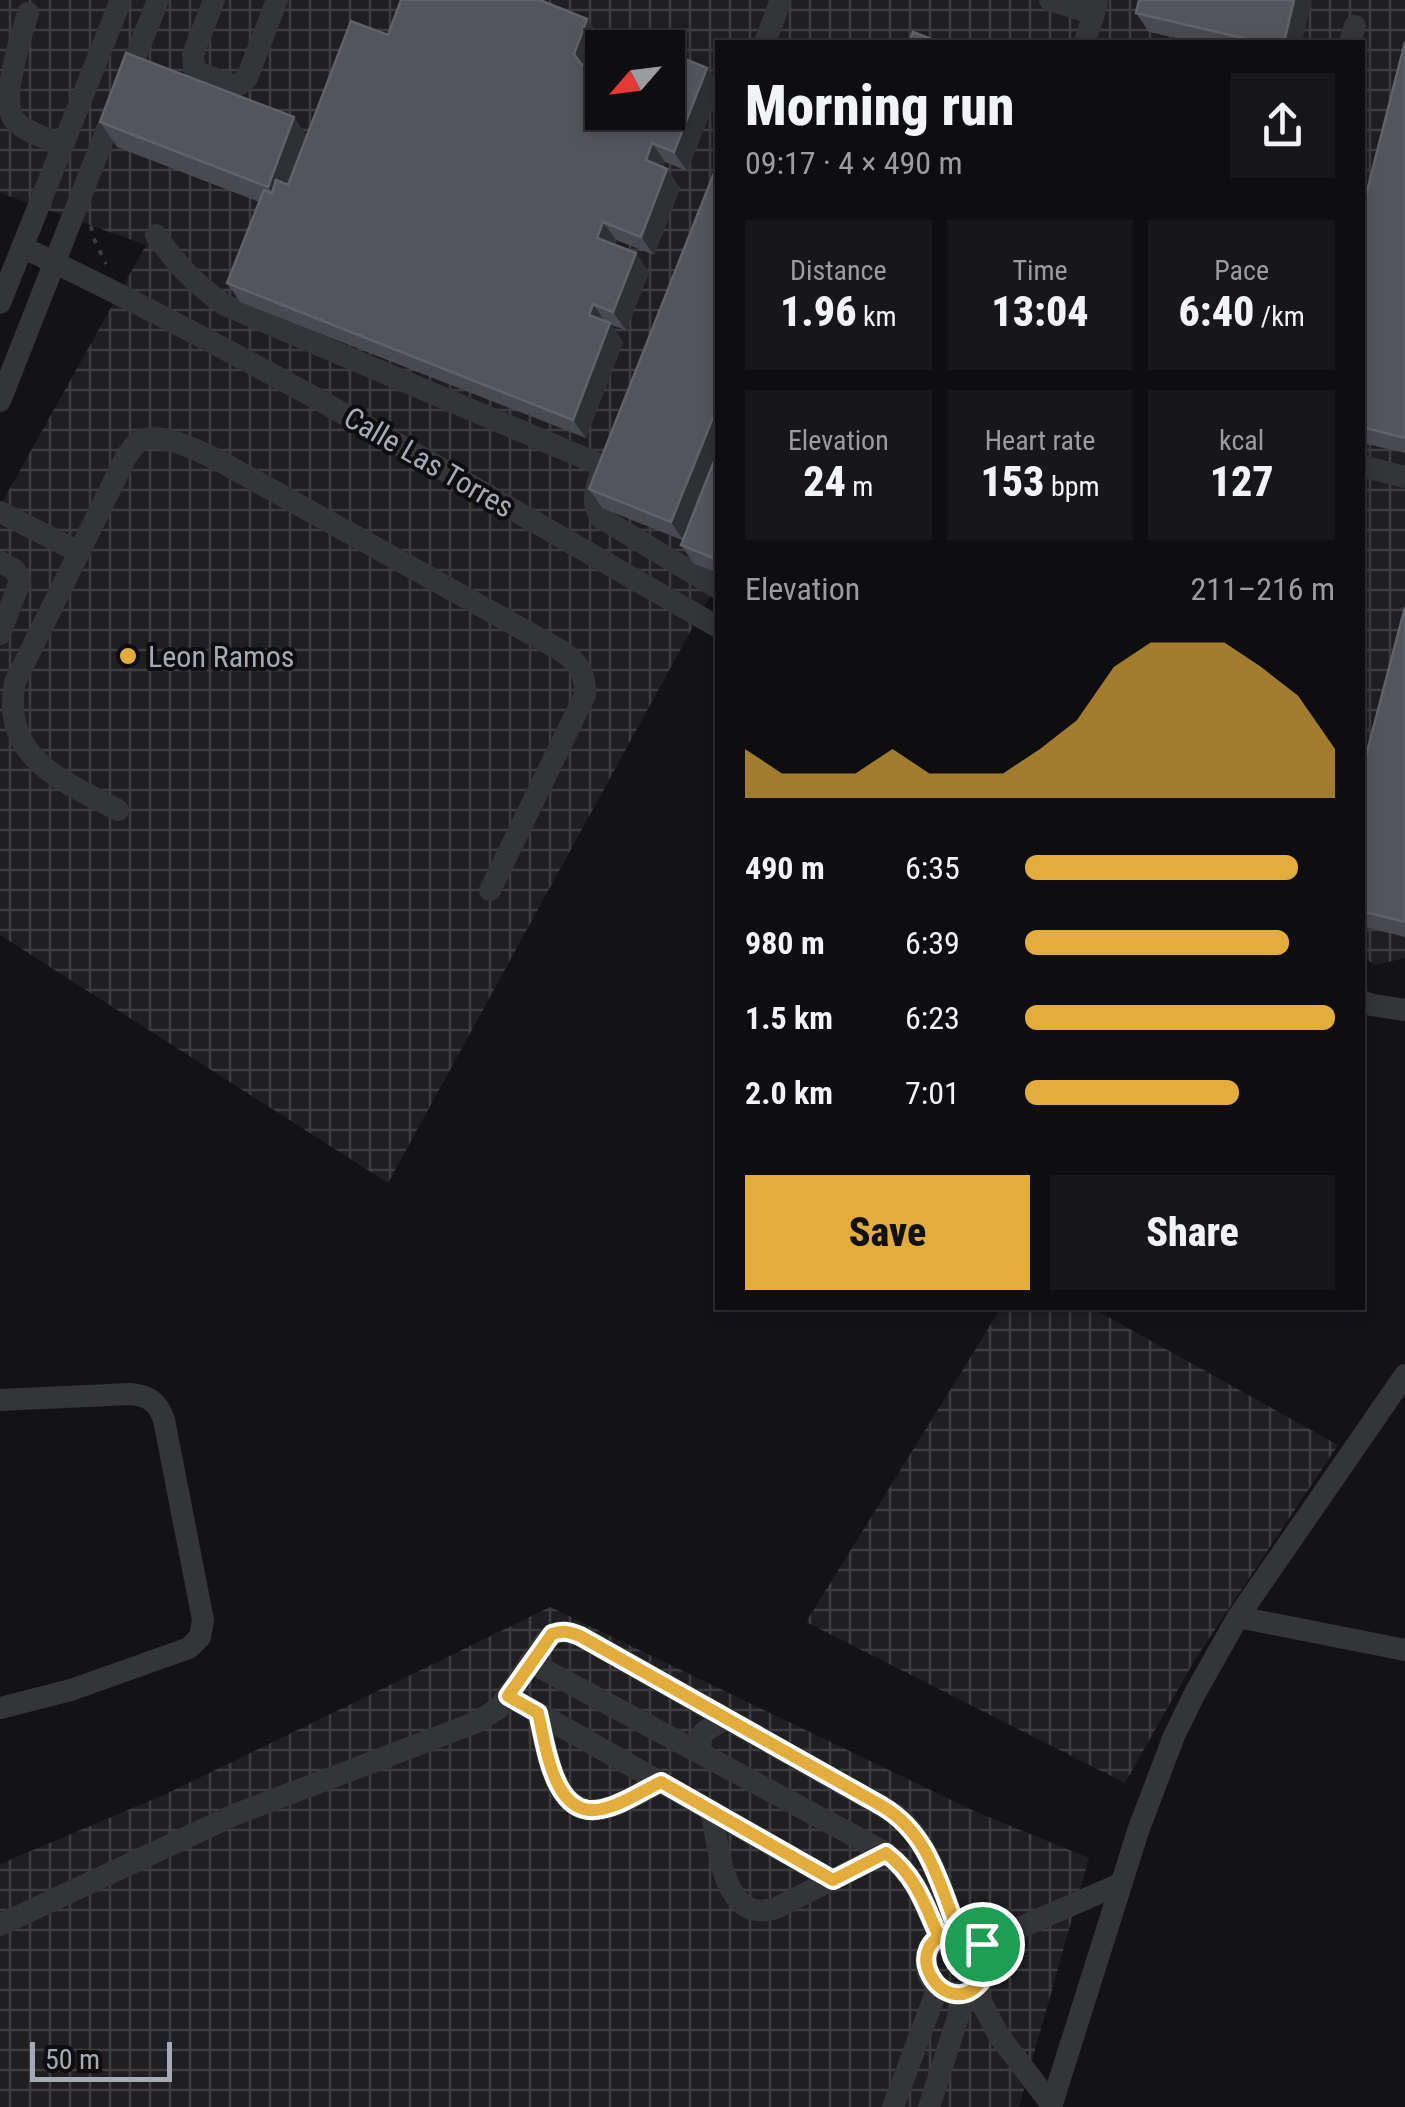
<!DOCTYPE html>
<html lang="en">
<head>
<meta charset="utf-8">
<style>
  :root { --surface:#0e0e10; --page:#171719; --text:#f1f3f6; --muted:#9b9c9f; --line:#2e2e30; --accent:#e3ad3d }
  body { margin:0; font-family:"Roboto Condensed",sans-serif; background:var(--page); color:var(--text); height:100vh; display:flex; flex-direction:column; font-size:38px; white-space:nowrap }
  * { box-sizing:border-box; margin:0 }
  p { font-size:32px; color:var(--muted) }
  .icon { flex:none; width:55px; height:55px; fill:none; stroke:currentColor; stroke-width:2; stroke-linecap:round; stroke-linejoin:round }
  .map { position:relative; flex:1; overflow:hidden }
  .sheet { position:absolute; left:715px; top:40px; width:650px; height:1270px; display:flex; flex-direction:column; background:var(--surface); border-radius:0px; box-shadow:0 5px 15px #0003,0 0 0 2px var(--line) }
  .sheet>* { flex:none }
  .needle { width:65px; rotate:242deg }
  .controls { position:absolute; left:585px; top:30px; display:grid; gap:20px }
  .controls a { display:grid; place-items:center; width:100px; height:100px; border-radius:0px; background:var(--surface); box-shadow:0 5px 15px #0003,0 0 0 2px var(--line); font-size:50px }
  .scale { position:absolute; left:30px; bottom:25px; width:142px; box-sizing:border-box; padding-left:10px; border:5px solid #a6aab4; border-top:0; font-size:28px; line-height:35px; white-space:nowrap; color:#a6aab4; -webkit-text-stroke:8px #0e0e10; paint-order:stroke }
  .pin { position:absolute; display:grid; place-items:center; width:85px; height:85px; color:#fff; margin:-42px; border:5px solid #fff; border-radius:50%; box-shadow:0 2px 10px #0007 }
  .round { display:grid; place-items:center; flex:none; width:105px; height:105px; border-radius:0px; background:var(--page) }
  .head { display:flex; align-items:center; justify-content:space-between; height:170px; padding:0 30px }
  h1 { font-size:55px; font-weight:800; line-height:75px }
  .figures { display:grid; grid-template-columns:repeat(3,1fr); gap:15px; height:170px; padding:10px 30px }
  .figures div { display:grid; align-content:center; border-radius:0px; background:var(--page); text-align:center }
  .figures b { font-size:42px; font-weight:800 }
  .figures small { font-size:28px; font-weight:400 }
  .figures p { font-size:28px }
  .chart { height:280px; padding:20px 30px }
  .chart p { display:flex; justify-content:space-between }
  .chart svg { width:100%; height:180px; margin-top:10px; fill:var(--accent); opacity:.7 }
  .button { display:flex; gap:20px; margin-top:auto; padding:20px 30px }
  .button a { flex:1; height:115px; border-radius:0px; background:var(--accent); color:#111; font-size:40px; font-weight:800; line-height:115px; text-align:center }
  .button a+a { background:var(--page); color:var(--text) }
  ul { padding:0 30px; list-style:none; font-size:32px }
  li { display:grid; grid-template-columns:160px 120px 1fr; align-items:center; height:75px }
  li i { height:25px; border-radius:12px; background:var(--accent) }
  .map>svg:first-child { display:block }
  .industrial { fill:url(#industrial-grid); fill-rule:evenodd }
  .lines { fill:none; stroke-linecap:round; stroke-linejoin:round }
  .path { stroke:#3b3c40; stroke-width:4; stroke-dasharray:5 8; stroke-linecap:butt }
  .minor { stroke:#343539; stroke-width:22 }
  .wall { fill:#494a50 }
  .shaded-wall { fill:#2f3034 }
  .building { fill:#53555a; stroke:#606268; stroke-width:2.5 }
  .route-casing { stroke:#fff; stroke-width:20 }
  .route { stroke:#e3ad3d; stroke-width:12 }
  .poi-dot { fill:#e3ad3d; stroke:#0e0e10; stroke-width:4 }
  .labels { text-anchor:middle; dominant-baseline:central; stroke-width:8; stroke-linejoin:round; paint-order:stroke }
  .street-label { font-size:30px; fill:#a6aab4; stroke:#0e0e10 }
  .poi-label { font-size:30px; fill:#a6aab4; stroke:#0e0e10; text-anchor:start }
</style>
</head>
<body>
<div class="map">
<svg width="1405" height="2107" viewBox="0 0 1405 2107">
  <defs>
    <pattern id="industrial-grid" width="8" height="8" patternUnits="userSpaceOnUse" patternTransform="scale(2.5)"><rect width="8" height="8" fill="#1f1f22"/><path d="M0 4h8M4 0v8" fill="none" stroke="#3d3d40"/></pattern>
  </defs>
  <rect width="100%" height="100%" fill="#131315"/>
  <g class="industrial">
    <path d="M0,0H1405V958L1376,965L1362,957V42H718L717,594L712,592L388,1183L0,935V506L146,245L0,193ZM602,48H668V112H602Z"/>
    <path d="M1001,1308H1092L1338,1445L1194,1661L1125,1783L806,1622Z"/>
    <path d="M550,1607L974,1811L1089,1858L1019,2107H0V1864L168,1793Z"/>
  </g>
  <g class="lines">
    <path class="path" d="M91,226L93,237L106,264"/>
    <g class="minor">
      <path d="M214,0L193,54L194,68L200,73L231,85H238L247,78L277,0"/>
      <path d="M1050,0L1094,14"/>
      <path d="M28,13C21,38 0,98 14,120C25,132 48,139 63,145"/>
      <path d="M765,42L781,0"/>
      <path d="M1085,42L1097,3"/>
      <path d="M1350,42L1355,26"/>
      <path d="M156,235C177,265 195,284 225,305L603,466"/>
      <path d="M22,247C261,360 488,496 718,627"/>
      <path d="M0,303L121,0"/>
      <path d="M0,401L158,0"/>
      <path d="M1362,466L1405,477"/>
      <path d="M601,471C596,489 590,501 601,518L718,588"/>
      <path d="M0,512L79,552"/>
      <path d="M0,562L15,570L20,581L0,634"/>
      <path d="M118,810C64,782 0,758 15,682L127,455C130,451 135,444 138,442C157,429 198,451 216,459L560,650C578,662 586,673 585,695L490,890"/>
      <path d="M1362,1001L1372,1005L1405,1010"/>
      <path d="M0,1400L130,1394C148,1395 158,1402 164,1420L203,1620L200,1637L189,1648L71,1690L0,1708"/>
      <path d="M1238,1617L1405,1650"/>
      <path d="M530,1662L886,1853C915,1875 925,1904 939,1937"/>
      <path d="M508,1696L833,1880"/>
      <path d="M538,1713C546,1745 553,1819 602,1809C622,1805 642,1791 661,1782"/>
      <path d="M696,1751L704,1732L726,1718"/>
      <path d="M711,1810C719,1846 722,1926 776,1908L886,1853"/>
      <path d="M0,1925L234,1815L477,1722L499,1708L546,1640C557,1629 566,1631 580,1636L897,1815C931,1844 942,1891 957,1931"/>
      <circle cx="957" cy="1962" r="31"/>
      <path d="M982,1944L1120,1884"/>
      <path d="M974,1988L999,2036L1052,2105"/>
      <path d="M893,2107L938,1987"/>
      <path d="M929,2107L966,1992"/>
      <path d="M1051,2107L1138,1831L1174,1736L1194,1695L1238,1617L1405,1375"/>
    </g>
  </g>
  <g class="wall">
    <path d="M1136,13L1302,42H1194L1149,32Z"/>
    <path d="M587,19L600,37L589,67L602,112L707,68L718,83V93L687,171L665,162L663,167L680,188L654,255L616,240L615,245L649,272L626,330L611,325L623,342L586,438L240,302L227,283L259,202L117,147L100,122L307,136L388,35Z"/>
    <path d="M1405,42V453L1362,443V211Z"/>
    <path d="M718,163V573L694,564L681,545L682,540L602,508L589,489Z"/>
    <path d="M1405,607V937L1362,926V771Z"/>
  </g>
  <g class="shaded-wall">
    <path d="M1294,0H1312L1302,42H1284Z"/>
    <path d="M587,19L600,37L587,72L574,54Z"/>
    <path d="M707,68L718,83V93L687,171L674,152Z"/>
    <path d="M294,117L311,142L285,211L268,187Z"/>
    <path d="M652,143L665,162L659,179L646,160Z"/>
    <path d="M667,169L680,188L654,255L641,237Z"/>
    <path d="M603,222L616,240L610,256L597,238Z"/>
    <path d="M636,253L649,272L626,330L613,312Z"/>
    <path d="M593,304L606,323L589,315Z"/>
    <path d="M610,323L623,342L586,438L573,420Z"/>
    <path d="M718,405V456L684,541L671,522Z"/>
  </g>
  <g class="building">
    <path d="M401,0H540L587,19L574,54L581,64L602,73V112H668V52L707,68L674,152L652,143L646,160L667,169L641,237L603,222L597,238L636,253L613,312L593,304L589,315L610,323L573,420L227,283L264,190L272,193L276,180L288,185L351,21L388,35Z"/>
    <path d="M1139,0H1294L1284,42H1260L1136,13Z"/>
    <path d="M913,32L939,42H909Z"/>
    <path d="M623,34L657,48H618Z"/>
    <path d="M1405,42V438L1362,427V211Z"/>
    <path d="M126,53L294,117L268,187L100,122Z"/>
    <path d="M718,163V405L671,522L589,489Z"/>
    <path d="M718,451V560L681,545Z"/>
    <path d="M1405,607V922L1362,911V771Z"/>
  </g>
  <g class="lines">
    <defs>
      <path id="route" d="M982,1944C970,1931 956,1929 939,1937C924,1903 916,1876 886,1853L833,1880L661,1782C642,1791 622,1805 602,1809C553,1820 546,1745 538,1713L508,1696L552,1634C563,1630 570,1632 580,1636L882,1806C929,1834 939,1883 958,1931C892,1940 944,2024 980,1983C990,1971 988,1957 982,1944"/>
    </defs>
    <use href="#route" class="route-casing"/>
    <use href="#route" class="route"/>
  </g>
  <circle class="poi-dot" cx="128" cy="656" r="10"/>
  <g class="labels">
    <g class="street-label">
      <text transform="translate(429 462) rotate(30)">Calle Las Torres</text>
    </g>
    <g class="poi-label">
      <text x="148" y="656">Leon Ramos</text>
    </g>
  </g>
</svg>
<div class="controls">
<a><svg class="needle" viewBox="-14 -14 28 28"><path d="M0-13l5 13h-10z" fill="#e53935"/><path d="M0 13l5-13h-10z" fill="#9b9c9f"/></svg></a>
</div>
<div class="scale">50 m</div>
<div class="pin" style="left:982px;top:1944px;background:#1e9e55"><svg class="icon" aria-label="arrive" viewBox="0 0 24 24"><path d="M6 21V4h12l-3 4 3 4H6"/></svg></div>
<section class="sheet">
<div class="head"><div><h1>Morning run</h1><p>09:17 · 4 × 490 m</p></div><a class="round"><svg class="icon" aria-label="share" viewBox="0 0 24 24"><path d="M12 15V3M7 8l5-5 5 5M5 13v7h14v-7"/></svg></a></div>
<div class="figures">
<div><p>Distance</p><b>1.96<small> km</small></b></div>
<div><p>Time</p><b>13:04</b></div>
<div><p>Pace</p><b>6:40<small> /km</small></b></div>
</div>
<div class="figures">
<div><p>Elevation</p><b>24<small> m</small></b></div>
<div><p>Heart rate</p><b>153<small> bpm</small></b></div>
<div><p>kcal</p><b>127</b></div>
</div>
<div class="chart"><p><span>Elevation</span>211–216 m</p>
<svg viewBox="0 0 160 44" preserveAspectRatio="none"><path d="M0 44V32L10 38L20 38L30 38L40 32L50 38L60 38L70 38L80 32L90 25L100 12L110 6L120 6L130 6L140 12L150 19L160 32V44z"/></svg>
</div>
<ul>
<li><b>490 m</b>6:35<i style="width:88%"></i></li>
<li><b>980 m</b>6:39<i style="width:85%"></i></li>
<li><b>1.5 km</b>6:23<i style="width:100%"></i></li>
<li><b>2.0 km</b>7:01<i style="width:69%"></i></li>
</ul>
<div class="button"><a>Save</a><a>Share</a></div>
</section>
</div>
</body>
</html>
